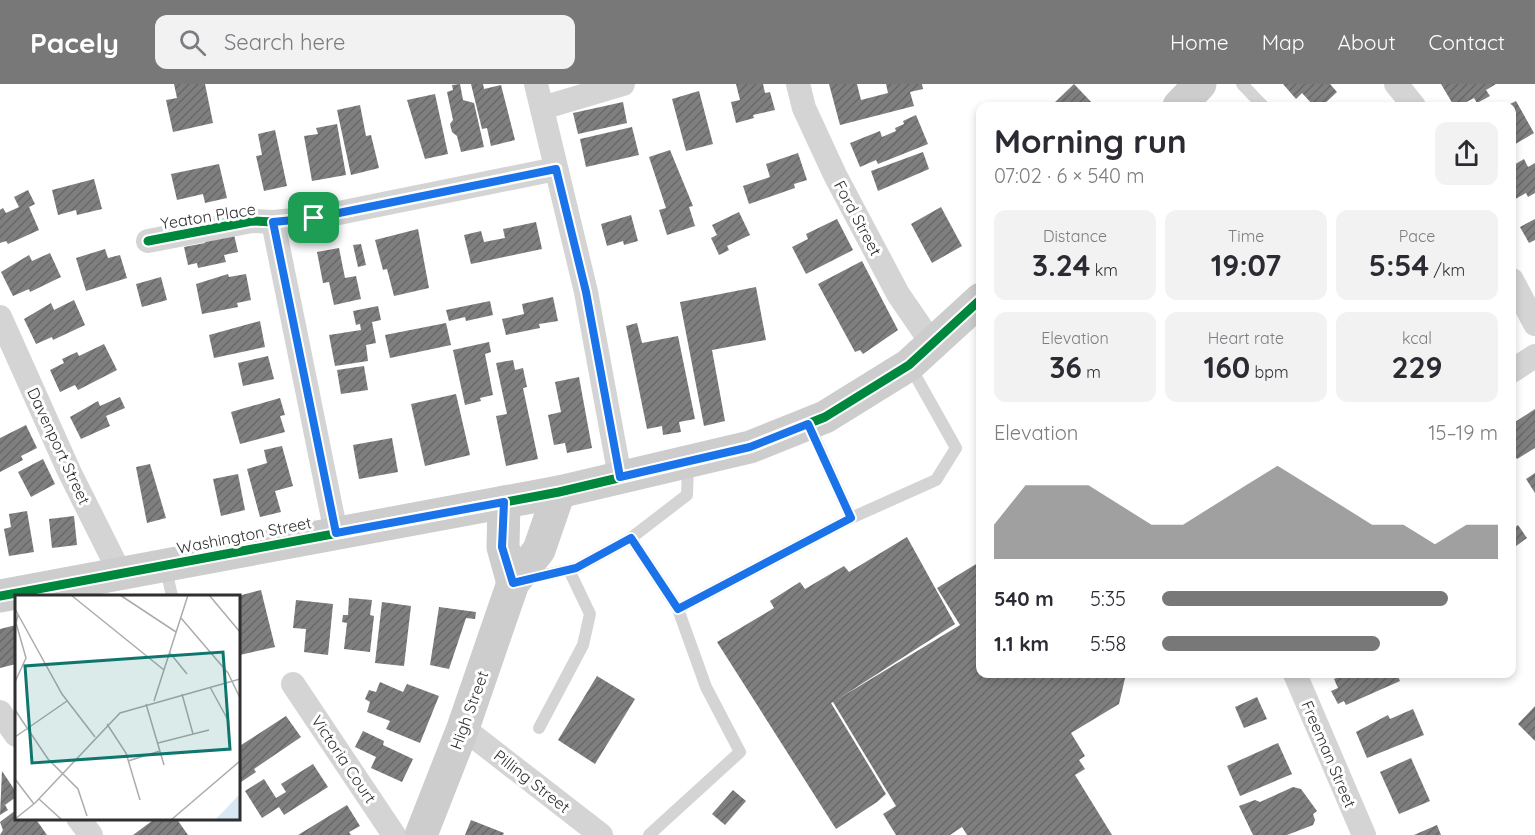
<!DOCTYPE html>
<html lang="en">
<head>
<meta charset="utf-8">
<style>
  :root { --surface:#fff; --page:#f2f2f3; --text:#2b2b33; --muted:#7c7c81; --accent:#787878 }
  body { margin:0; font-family:Quicksand,sans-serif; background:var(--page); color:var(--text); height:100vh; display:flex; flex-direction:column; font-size:22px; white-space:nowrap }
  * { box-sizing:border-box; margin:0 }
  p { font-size:20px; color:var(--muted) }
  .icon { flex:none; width:33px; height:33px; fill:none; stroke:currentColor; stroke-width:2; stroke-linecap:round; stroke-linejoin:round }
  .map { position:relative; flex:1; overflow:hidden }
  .sheet { position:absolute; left:976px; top:18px; width:540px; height:576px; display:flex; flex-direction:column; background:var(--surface); border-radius:12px; box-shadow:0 3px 9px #0003 }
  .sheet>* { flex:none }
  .pin { position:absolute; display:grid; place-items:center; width:51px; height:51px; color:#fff; margin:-26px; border-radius:12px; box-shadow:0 3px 9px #0006 }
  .round { display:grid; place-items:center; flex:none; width:63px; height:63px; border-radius:12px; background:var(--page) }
  .summary { display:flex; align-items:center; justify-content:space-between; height:102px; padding:0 18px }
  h1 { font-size:33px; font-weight:800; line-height:45px }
  .figures { display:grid; grid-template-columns:repeat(3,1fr); gap:9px; height:102px; padding:6px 18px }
  .figures div { display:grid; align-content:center; border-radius:12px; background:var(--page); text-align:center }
  .figures b { font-size:30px; font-weight:800 }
  .figures small { font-size:16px; font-weight:400 }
  .figures p { font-size:16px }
  .chart { height:168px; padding:12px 18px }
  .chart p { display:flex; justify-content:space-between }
  .chart svg { width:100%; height:108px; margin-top:6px; fill:var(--accent); opacity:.7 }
  ul { padding:0 18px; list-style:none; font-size:20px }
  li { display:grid; grid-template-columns:96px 72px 1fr; align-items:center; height:45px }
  li i { height:15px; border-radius:8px; background:var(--accent) }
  header { display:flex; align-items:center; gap:36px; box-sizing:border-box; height:84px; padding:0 30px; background:var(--accent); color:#fff }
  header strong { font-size:28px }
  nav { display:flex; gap:33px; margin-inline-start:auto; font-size:21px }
  .search { width:420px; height:54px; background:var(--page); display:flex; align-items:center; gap:15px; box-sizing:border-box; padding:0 21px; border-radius:12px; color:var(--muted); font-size:22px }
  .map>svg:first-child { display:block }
  .building { fill:url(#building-hatch) }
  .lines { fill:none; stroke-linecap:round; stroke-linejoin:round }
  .lane { stroke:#d4d4d4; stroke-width:12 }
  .street { stroke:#d4d4d4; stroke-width:24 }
  .secondary { stroke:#cdcdcd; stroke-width:33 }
  .cycleway-casing { stroke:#fff; stroke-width:13 }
  .cycleway { stroke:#00873e; stroke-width:9 }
  .route-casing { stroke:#fff; stroke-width:12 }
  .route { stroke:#1a73e8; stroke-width:8 }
  .labels { text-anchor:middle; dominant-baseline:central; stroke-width:6; stroke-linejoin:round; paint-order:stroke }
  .street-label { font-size:16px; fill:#2f2f2f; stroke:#fff }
  .inset-road { fill:none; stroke:#acacac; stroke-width:1.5 }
  .view { fill:#0f766e; fill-opacity:0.15; stroke:#0f766e; stroke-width:3 }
  .inset-edge { fill:none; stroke:#2f2f2f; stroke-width:3 }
</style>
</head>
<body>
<header>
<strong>Pacely</strong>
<div class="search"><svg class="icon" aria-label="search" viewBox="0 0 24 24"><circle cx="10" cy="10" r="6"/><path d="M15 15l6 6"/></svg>Search here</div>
<nav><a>Home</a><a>Map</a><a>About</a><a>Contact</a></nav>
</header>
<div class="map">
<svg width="1535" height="751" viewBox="0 0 1535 751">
  <defs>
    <pattern id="building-hatch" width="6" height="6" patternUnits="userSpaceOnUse" patternTransform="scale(1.5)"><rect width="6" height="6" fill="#7f7f7f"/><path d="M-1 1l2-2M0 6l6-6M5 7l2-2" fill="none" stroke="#686868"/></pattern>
  </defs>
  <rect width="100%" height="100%" fill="#fff"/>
  <g class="building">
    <path d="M174,0H205L213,39L173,48L166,16L177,14Z"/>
    <path d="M460,0L463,16L474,19L484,63L461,68L457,52L452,48L450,40L453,36L447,8L453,6L452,1Z"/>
    <path d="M471,0H483L484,5L501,1L515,56L491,62L487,44L482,45Z"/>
    <path d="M736,0H763L765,9L770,8L775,26L753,31L754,34L736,39L731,18L740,16Z"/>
    <path d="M829,0H857L861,16L888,9L886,0H922L923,5L910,8L914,22L840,41Z"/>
    <path d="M1074,0L1095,22H1057L1054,19Z"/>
    <path d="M1283,0H1330L1337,8L1322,22H1314L1302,9L1296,15Z"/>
    <path d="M1441,0H1496L1486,6L1490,12L1477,19L1474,14L1459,22H1454Z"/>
    <path d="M699,7L713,60L686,67L672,15Z"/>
    <path d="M435,10L448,70L425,75L407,16Z"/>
    <path d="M1516,17L1534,49L1512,62V22H1506Z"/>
    <path d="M623,18L627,39L578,50L573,29Z"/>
    <path d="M360,21L366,52L371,51L379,84L351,91L337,26Z"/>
    <path d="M916,31L928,60L878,80L876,76L860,83L850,59L880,47L882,53L896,47L895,44L904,40L903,37Z"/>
    <path d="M337,40L346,91L312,97L304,52L318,50L316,44Z"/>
    <path d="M632,43L639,71L586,83L580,55Z"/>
    <path d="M275,46L287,102L264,107L256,72L262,71L258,50Z"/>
    <path d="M670,66L693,122L689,123L695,142L667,151L659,126L666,124L649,73Z"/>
    <path d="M923,68L929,85L878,107L871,87Z"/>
    <path d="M798,69L807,96L794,100L795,104L749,120L743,102L770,93L766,80Z"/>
    <path d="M1524,75L1528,83L1535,79V109L1528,113L1526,109L1512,117V82Z"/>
    <path d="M219,80L227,114L205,119L203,110L177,116L171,90Z"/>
    <path d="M94,95L102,125L77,131L76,126L58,131L52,106Z"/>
    <path d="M28,106L35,120L29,123L39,146L8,160L6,157L0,159V126L3,124L6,129L19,123L14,113Z"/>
    <path d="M941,123L962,162L932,179L911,140Z"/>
    <path d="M739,128L750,151L727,162L729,166L719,171L711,154L717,151L712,141Z"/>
    <path d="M631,131L638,157L624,161L623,157L607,162L601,140Z"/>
    <path d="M837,135L853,166L806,190L792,163L808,155L806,150Z"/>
    <path d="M1535,135V156L1529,159L1520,143Z"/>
    <path d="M536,138L542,165L471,180L464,151L481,147L484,158L505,154L503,145Z"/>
    <path d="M418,145L429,204L394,212L387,185L383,186L375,156Z"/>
    <path d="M233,146L238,168L224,171L226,178L198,184L197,179L188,181L184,163L205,159L203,152Z"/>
    <path d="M361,160L366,181L358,183L353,161Z"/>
    <path d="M339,164L345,194L356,192L361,215L334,221L329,198L323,199L317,168Z"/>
    <path d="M105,165L108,174L120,171L127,194L86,207L76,174Z"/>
    <path d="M50,169L61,193L30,208L29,205L13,212L1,188L29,171L32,177Z"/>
    <path d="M862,177L898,246L863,270L860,266L855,268L818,200Z"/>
    <path d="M228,190L229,193L246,190L251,216L237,219L238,223L202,230L196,200Z"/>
    <path d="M161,193L167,216L142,223L136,200Z"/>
    <path d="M756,203L766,256L712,266L725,337L704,342L680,218Z"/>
    <path d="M553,213L558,237L539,240L540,244L506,251L502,235L524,230L522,220Z"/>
    <path d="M74,216L85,241L53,256L52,253L36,260L24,235L51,219L54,226Z"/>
    <path d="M490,217L493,231L466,237L465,233L449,237L446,226Z"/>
    <path d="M378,222L381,236L372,238L376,259L366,261L368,277L335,282L329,251L361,246L360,240L356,241L353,227Z"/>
    <path d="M260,237L265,263L214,274L209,251Z"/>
    <path d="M446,239L451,261L390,274L385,251Z"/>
    <path d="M637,239L642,259L678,252L695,335L679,338L681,348L663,351L662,342L647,345L626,242Z"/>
    <path d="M489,258L491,268L485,270L493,311L480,314L481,317L465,321L453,266Z"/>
    <path d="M104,260L117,286L78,306L75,301L60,308L50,286L64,279L62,275L77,268L79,272Z"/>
    <path d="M268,272L274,295L243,302L238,279Z"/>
    <path d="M513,276L515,286L523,284L527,303L523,304L538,375L506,382L496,332L507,330L496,279Z"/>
    <path d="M364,282L368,306L341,310L337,286Z"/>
    <path d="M579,293L592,364L567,369L565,359L554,361L548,331L561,328L555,298Z"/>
    <path d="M456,310L470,371L425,382L411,320Z"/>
    <path d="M120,313L125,324L106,332L110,342L81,355L70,333L98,317L100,322Z"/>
    <path d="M280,314L285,331L280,332L285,348L240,360L231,328Z"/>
    <path d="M1535,325V364L1517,375L1512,367V340Z"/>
    <path d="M26,341L37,364L21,372L23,376L0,388V354Z"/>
    <path d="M392,354L398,388L359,395L353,361Z"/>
    <path d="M282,362L293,402L275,407L281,428L260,433L247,385L267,379L264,366Z"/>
    <path d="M43,375L55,400L31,413L18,388Z"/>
    <path d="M150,380L166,434L147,439L136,383Z"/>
    <path d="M1535,389V409L1526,395Z"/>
    <path d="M238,390L245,426L221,432L213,395Z"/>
    <path d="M27,427L34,468L9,472L4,445L11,443L9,430Z"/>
    <path d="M74,432L77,461L52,464L49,435Z"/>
    <path d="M1518,441L1527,454L1512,465V445Z"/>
    <path d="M907,453L955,540L838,615L960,541L937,504L981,477V590H1126L1119,620L1071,649L1085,672L1079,676L1085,685L1075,691L1112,751H967L962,743L950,751H896L883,730L896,722L833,618L831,619L886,710L877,718L836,745L717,558L774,524L770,517L800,498L805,505L844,482L849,488Z"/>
    <path d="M261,506L275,563L240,571L238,512Z"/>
    <path d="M349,514L372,516L370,531L374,532L370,568L344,565L347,539L342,538L343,531H348Z"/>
    <path d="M296,516L333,520L328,571L304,568L306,545L293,544Z"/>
    <path d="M382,518L411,522L404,582L375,579Z"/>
    <path d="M439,523L476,528L475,535L466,534L449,585L430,581Z"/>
    <path d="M16,541V580L0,584V545Z"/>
    <path d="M1345,590H1397L1400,597L1346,621L1344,617L1338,620L1331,607L1338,604L1334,595Z"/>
    <path d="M597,592L635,615L595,680L558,656Z"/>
    <path d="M380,598L403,608L407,600L439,612L420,659L386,645L390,637L367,628L370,618L365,615L369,606L376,608Z"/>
    <path d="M1257,613L1267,635L1244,644L1235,623Z"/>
    <path d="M1535,622V657L1518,640Z"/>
    <path d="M1413,625L1424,651L1367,674L1356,648L1388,631L1390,635Z"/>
    <path d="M286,632L301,653L254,685L256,688L238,700V663Z"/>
    <path d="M363,647L384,657L383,661L413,675L402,698L371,684L376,673L355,663Z"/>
    <path d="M1278,659L1292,690L1240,712L1227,682Z"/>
    <path d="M1411,674L1430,717L1399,730L1380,688Z"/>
    <path d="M313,680L328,703L284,731L279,723L262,734L245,707L264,695L276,714L286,708L281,700Z"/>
    <path d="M2,687L16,708V713L5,721L8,726L0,731Z"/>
    <path d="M1293,703L1301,705L1317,727L1313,730L1315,736L1313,741L1287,751H1253L1239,722L1255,716L1260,718Z"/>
    <path d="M733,706L746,717L725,741L712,730Z"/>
    <path d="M347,721L360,742L349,748L351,751H298Z"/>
    <path d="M16,726V734H35L47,751H0L3,746L0,738Z"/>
    <path d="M156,734H176L188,751H133Z"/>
    <path d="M471,736L504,749L503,751H465Z"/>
    <path d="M1437,741L1441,751H1414Z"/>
  </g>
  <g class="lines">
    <g class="lane">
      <path d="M1242,0L1263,22"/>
      <path d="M851,434L936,396L956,364L910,282"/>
      <path d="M631,454L678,525L706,603L740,668L649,751"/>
      <path d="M165,481L172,512"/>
      <path d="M523,496L576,484L631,454L687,411L688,380"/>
      <path d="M678,525L851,434L809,341"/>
      <path d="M539,644L583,561L590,530L569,486"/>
    </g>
    <g class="street">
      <path d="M536,0L586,208L620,393"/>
      <path d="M798,0L804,24L835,91L898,210L933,261"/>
      <path d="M1396,0L1414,22"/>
      <path d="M542,24L623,0"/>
      <path d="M273,138L336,449"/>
      <path d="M148,157L252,137L273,138L314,134L556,85"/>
      <path d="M1512,196L1535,240"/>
      <path d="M0,233L69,387L120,489"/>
      <path d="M1512,287L1535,272"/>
      <path d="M1295,590L1364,751"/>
      <path d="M293,600L394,751"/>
      <path d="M0,628L16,651"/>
      <path d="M463,644L601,751"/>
      <path d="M78,734L91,751"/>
    </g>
    <g class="secondary">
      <path d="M1179,22L1200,0"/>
      <path d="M504,418L503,463L513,499"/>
      <path d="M0,512L559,408L750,363L825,333L909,281L981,215"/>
      <path d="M421,751L463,644L513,499L539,466L559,408"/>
    </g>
    <defs>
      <g id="cycleway">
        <path d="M148,157L252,137L273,138L314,134L556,85"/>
        <path d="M0,512L559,408L750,363L825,333L909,281L981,215"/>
      </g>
    </defs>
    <use href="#cycleway" class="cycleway-casing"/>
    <use href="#cycleway" class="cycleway"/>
  </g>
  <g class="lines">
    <defs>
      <path id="route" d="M556,85L586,208L620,393L750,363L808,340L851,434L678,525L631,454L576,484L513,499L502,463L504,418L336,449L273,138L314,134Z"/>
    </defs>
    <use href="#route" class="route-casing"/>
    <use href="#route" class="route"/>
  </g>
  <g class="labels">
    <g class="street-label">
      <text transform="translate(208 132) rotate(-9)">Yeaton Place</text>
      <text transform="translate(858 134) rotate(62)">Ford Street</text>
      <text transform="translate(59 362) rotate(65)">Davenport Street</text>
      <text transform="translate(244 451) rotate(-11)">Washington Street</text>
      <text transform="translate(469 626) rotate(-70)">High Street</text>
      <text transform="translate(1329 670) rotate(67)">Freeman Street</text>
      <text transform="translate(344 675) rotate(56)">Victoria Court</text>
      <text transform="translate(532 697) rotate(38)">Pilling Street</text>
    </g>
  </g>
  <g transform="translate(15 511)">
    <rect width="225" height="225" fill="#fff"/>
    <path d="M225,199V225H200Z" fill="#d8e8f4"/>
    <path class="inset-road" d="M56,0L149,75M105,0L161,37M194,0L225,37M0,14L47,99L80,142M166,23L213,78L225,103M155,58L172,79M0,87L11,63L1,28L3,20M195,92L214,127M167,99L178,139M139,106L173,0M131,109L149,170M0,115L33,164L63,194L72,221M92,129L111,158L125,205M0,142L52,106M143,148L194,135M113,166L145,156M0,184L19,209M24,204L47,225M0,224L20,208L105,118L225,84M156,225L225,166"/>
    <path class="view" d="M208,57L215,154L17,168L10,71Z"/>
    <rect width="225" height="225" class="inset-edge"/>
  </g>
</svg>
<div class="pin" style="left:314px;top:134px;background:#1e9e55"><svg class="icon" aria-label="arrive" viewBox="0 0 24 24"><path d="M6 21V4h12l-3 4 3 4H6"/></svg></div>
<section class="sheet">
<div class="summary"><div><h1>Morning run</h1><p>07:02 · 6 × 540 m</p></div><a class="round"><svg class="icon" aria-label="share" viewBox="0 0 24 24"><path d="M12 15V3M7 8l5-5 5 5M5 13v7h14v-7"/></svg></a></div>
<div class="figures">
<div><p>Distance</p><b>3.24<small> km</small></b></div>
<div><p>Time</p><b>19:07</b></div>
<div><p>Pace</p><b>5:54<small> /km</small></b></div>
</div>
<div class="figures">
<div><p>Elevation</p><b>36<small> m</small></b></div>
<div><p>Heart rate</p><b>160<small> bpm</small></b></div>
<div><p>kcal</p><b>229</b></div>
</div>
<div class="chart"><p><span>Elevation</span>15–19 m</p>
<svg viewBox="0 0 160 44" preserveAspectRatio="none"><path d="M0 44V30L10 14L20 14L30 14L40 22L50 30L60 30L70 22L80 14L90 6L100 14L110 22L120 30L130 30L140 38L150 30L160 30V44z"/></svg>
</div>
<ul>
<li><b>540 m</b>5:35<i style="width:85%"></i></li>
<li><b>1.1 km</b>5:58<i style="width:65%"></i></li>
</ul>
</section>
</div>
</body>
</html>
